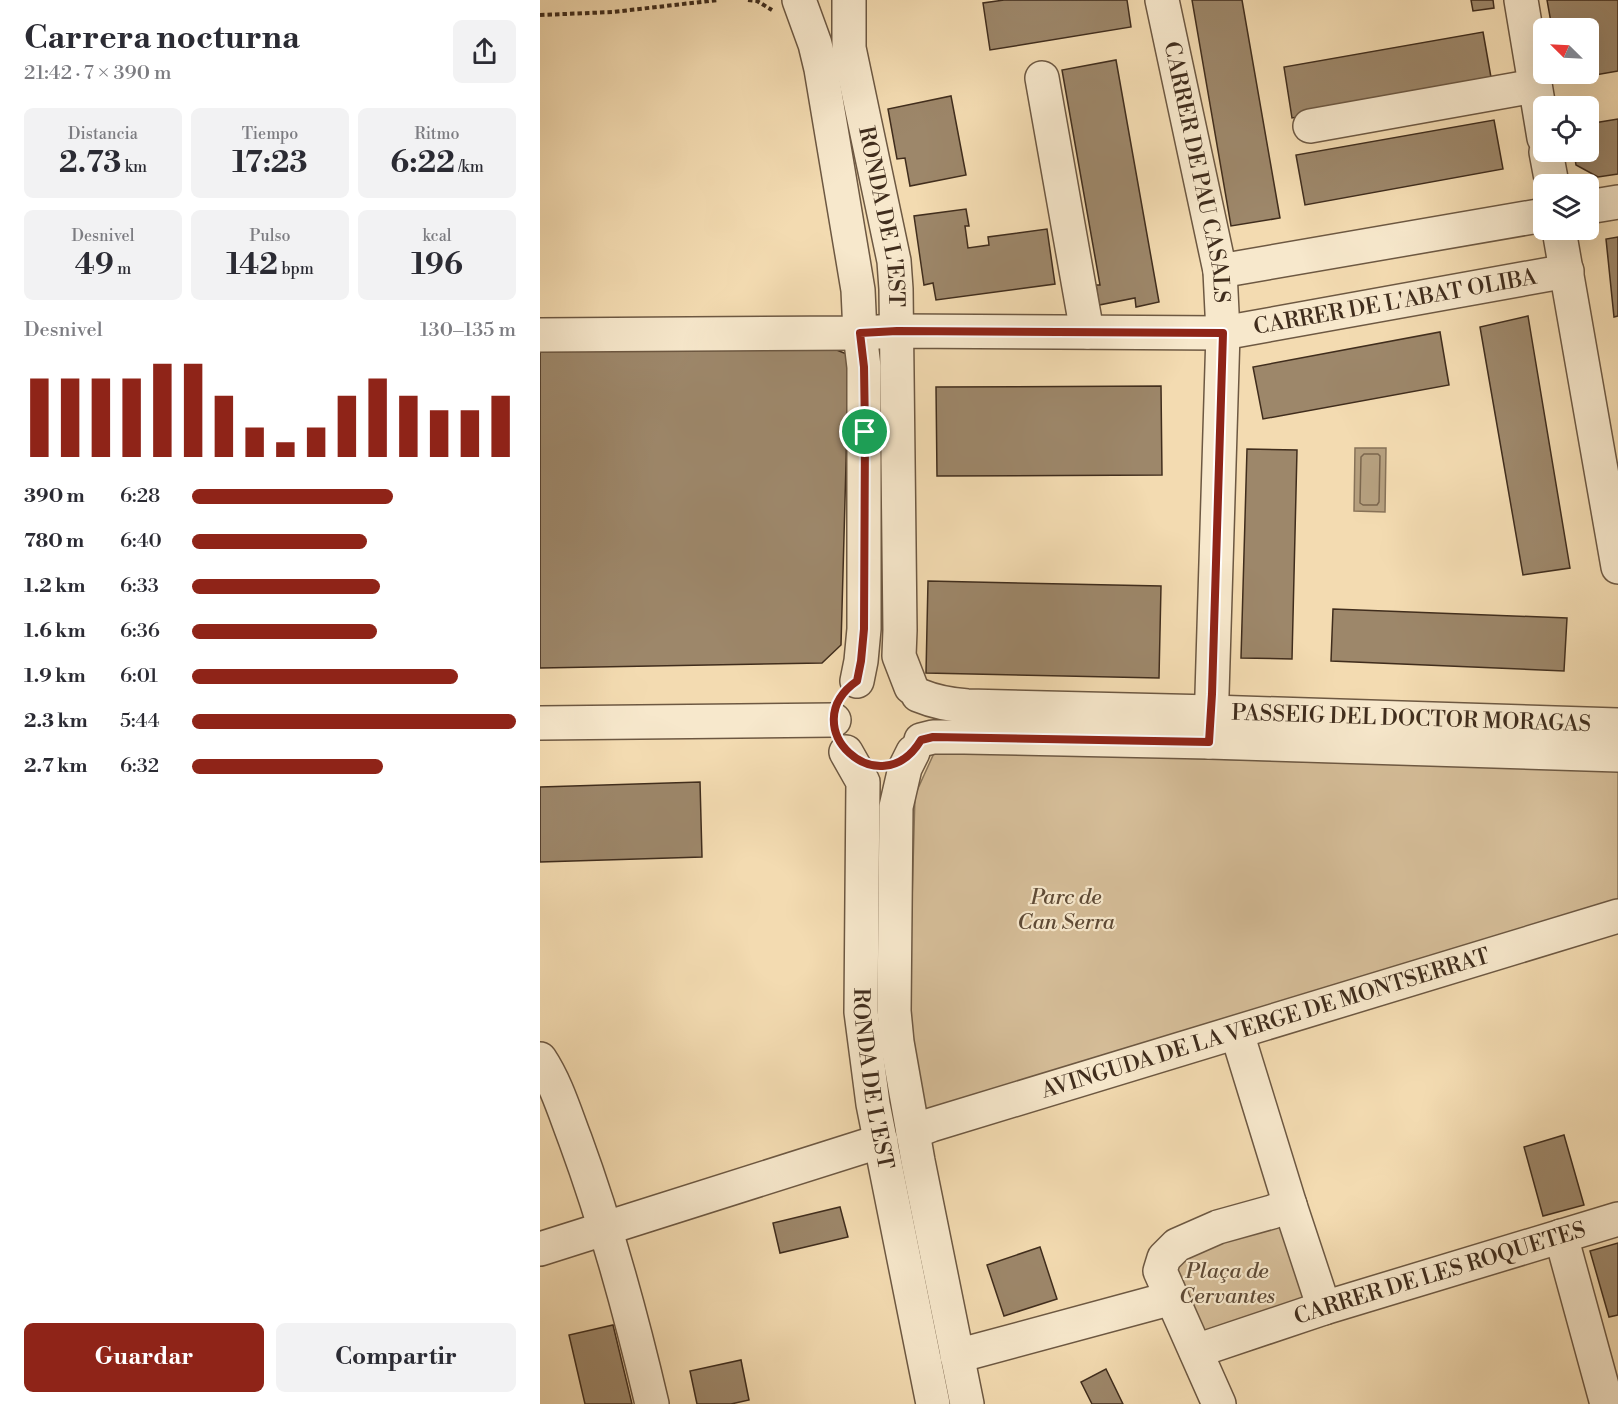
<!DOCTYPE html>
<html lang="es">
<head>
<meta charset="utf-8">
<style>
  :root { --surface:#fff; --page:#f2f2f3; --text:#2b2b33; --muted:#7c7c81; --accent:#8f2418 }
  body { margin:0; font-family:"Libre Bodoni",serif; background:var(--page); color:var(--text); height:100vh; display:flex; flex-direction:column; font-size:22px; white-space:nowrap }
  * { box-sizing:border-box; margin:0 }
  p { font-size:20px; color:var(--muted) }
  .icon { flex:none; width:33px; height:33px; fill:none; stroke:currentColor; stroke-width:2; stroke-linecap:round; stroke-linejoin:round }
  .map { position:relative; flex:1; overflow:hidden }
  .panel { display:flex; flex-direction:column; background:var(--surface); width:540px }
  .panel>* { flex:none }
  .needle { width:39px; rotate:294deg }
  .buttons { position:absolute; left:993px; top:18px; display:grid; gap:12px }
  .buttons a { display:grid; place-items:center; width:66px; height:66px; border-radius:9px; background:var(--surface); box-shadow:0 6px 24px #0002; font-size:30px }
  .pin { position:absolute; display:grid; place-items:center; width:51px; height:51px; color:#fff; margin:-26px; border:3px solid #fff; border-radius:50%; box-shadow:0 2px 6px #0007 }
  .round { display:grid; place-items:center; flex:none; width:63px; height:63px; border-radius:9px; background:var(--page) }
  .overview { display:flex; align-items:center; justify-content:space-between; height:102px; padding:0 24px }
  h1 { font-size:33px; font-weight:700; line-height:45px }
  .stats { display:grid; grid-template-columns:repeat(3,1fr); gap:9px; height:102px; padding:6px 24px }
  .stats div { display:grid; align-content:center; border-radius:9px; background:var(--page); text-align:center }
  .stats b { font-size:30px; font-weight:700 }
  .stats small { font-size:16px; font-weight:400 }
  .stats p { font-size:16px }
  .chart { height:168px; padding:12px 24px }
  .chart p { display:flex; justify-content:space-between }
  .chart svg { width:100%; height:108px; margin-top:6px; stroke:var(--accent); stroke-width:6 }
  .primary-button { display:flex; gap:12px; margin-top:auto; padding:12px 24px }
  .primary-button a { flex:1; height:69px; border-radius:9px; background:var(--accent); color:#fff; font-size:24px; font-weight:700; line-height:69px; text-align:center }
  .primary-button a+a { background:var(--page); color:var(--text) }
  ul { padding:0 24px; list-style:none; font-size:20px }
  li { display:grid; grid-template-columns:96px 72px 1fr; align-items:center; height:45px }
  li i { height:15px; border-radius:8px; background:var(--accent) }
  main { display:flex; flex:1; min-height:0 }
  .map>svg:first-child { display:block }
  .green { fill:#d5bd98; stroke:#8a755a; stroke-width:1.5 }
  .water { fill:#b6a07f; stroke:#877258; stroke-width:1.5 }
  .lines { fill:none; stroke-linecap:round; stroke-linejoin:round }
  .shore { stroke:#7b664e; stroke-width:1.5 }
  .building { fill:#9d876a; stroke:#402d1d; stroke-width:1.5 }
  .minor-casing { stroke:#6d5842; stroke-width:36 }
  .path { stroke:#402d1d; stroke-width:4; stroke-dasharray:4.5 3; stroke-linecap:butt }
  .minor { stroke:#f7e8cc; stroke-width:33 }
  .route-casing { stroke:#fff; stroke-width:12 }
  .route { stroke:#8f2418; stroke-width:8 }
  .labels { text-anchor:middle; dominant-baseline:central; stroke-width:4.5; stroke-linejoin:round; paint-order:stroke }
  .street-label { font-size:22px; fill:#402d1d; stroke:#f7e8cc }
  .park-label { font-size:22px; font-style:italic; fill:#5e4a36; stroke:#f7e8cc }
</style>
</head>
<body>
<main>
<section class="panel">
<div class="overview"><div><h1>Carrera nocturna</h1><p>21:42 · 7 × 390 m</p></div><a class="round"><svg class="icon" aria-label="share" viewBox="0 0 24 24"><path d="M12 15V3M7 8l5-5 5 5M5 13v7h14v-7"/></svg></a></div>
<div class="stats">
<div><p>Distancia</p><b>2.73<small> km</small></b></div>
<div><p>Tiempo</p><b>17:23</b></div>
<div><p>Ritmo</p><b>6:22<small> /km</small></b></div>
</div>
<div class="stats">
<div><p>Desnivel</p><b>49<small> m</small></b></div>
<div><p>Pulso</p><b>142<small> bpm</small></b></div>
<div><p>kcal</p><b>196</b></div>
</div>
<div class="chart"><p><span>Desnivel</span>130–135 m</p>
<svg viewBox="0 0 160 44" preserveAspectRatio="none"><path d="M5 44V12M15 44V12M25 44V12M35 44V12M45 44V6M55 44V6M65 44V19M75 44V32M85 44V38M95 44V32M105 44V19M115 44V12M125 44V19M135 44V25M145 44V25M155 44V19"/></svg>
</div>
<ul>
<li><b>390 m</b>6:28<i style="width:62%"></i></li>
<li><b>780 m</b>6:40<i style="width:54%"></i></li>
<li><b>1.2 km</b>6:33<i style="width:58%"></i></li>
<li><b>1.6 km</b>6:36<i style="width:57%"></i></li>
<li><b>1.9 km</b>6:01<i style="width:82%"></i></li>
<li><b>2.3 km</b>5:44<i style="width:100%"></i></li>
<li><b>2.7 km</b>6:32<i style="width:59%"></i></li>
</ul>
<div class="primary-button"><a>Guardar</a><a>Compartir</a></div>
</section>
<div class="map">
<svg width="1078" height="1404" viewBox="0 0 1078 1404">
  <rect width="100%" height="100%" fill="#f3dbb1"/>
  <filter id="stains"><feTurbulence type="fractalNoise" baseFrequency=".00333" numOctaves="4"/><feColorMatrix values="0 0 0 0 .2 0 0 0 0 .09 0 0 0 0 .02 0 0 0 .5 -.17"/></filter>
  <radialGradient id="worn" r=".72"><stop offset=".6" stop-color="#630" stop-opacity="0"/><stop offset="1" stop-color="#630" stop-opacity=".3"/></radialGradient>
  <g class="green">
    <path d="M395,751L1078,771V913L384,1110L369,1008L375,795Z"/>
    <path d="M745,1222L767,1298L662,1335L639,1280L637,1267L647,1254Z"/>
  </g>
  <path class="water" d="M815,448H846L845,512L814,511Z"/>
  <g class="lines">
    <path class="shore" d="M824,454H838L840,456L839,502L837,505H823L820,503L821,457Z"/>
  </g>
  <g class="building">
    <path d="M464,0H587L591,27L450,50L443,3Z"/>
    <path d="M652,0H702L740,218L691,226Z"/>
    <path d="M931,0H953L954,8L933,11Z"/>
    <path d="M1007,0H1078V71L1021,81L1020,74H1048V28H1012Z"/>
    <path d="M943,32L952,83L752,118L744,67Z"/>
    <path d="M576,60L619,302L596,307L595,298L559,305L556,285H560L522,70Z"/>
    <path d="M411,96L426,175L370,186L365,158L357,159L348,109Z"/>
    <path d="M1078,119V174L1058,177L1036,165L1034,152H1048V124Z"/>
    <path d="M954,120L963,169L765,205L756,155Z"/>
    <path d="M426,209L429,226H425L428,248L449,245L448,237L507,229L515,284L396,300L393,283L384,285L374,216Z"/>
    <path d="M1078,237V316L1074,317L1066,239Z"/>
    <path d="M988,316L1030,568L983,575L940,327Z"/>
    <path d="M900,332L909,385L723,419L713,367Z"/>
    <path d="M282,344L309,355L301,645L282,663L0,668V345Z"/>
    <path d="M621,386L622,475L397,476L396,387Z"/>
    <path d="M707,449L757,450L752,659L701,658Z"/>
    <path d="M388,581L621,586L619,678L386,673Z"/>
    <path d="M793,609L1027,618L1024,671L791,661Z"/>
    <path d="M160,782L162,857L0,862V787Z"/>
    <path d="M1024,1135L1044,1205L1003,1216L984,1147Z"/>
    <path d="M300,1207L308,1237L240,1253L233,1223Z"/>
    <path d="M1078,1243V1315L1069,1317L1050,1251Z"/>
    <path d="M500,1247L517,1299L464,1316L447,1265Z"/>
    <path d="M73,1325L92,1404H45L29,1335Z"/>
    <path d="M201,1360L209,1400L191,1404H157L150,1371Z"/>
    <path d="M566,1369L583,1404H552L541,1382Z"/>
  </g>
  <g class="lines">
    <defs>
      <g id="minor">
        <path d="M259,0L275,44L281,69L318,290L320,333L324,367V629L321,661L317,681"/>
        <path id="s1" d="M309,0V48L354,261L356,289L360,630L359,656L371,687"/>
        <path id="s2" d="M622,0L680,271L683,333L672,694L669,742"/>
        <path d="M981,0L1004,138"/>
        <path d="M502,78L547,332"/>
        <path d="M770,126L994,86"/>
        <path d="M1006,152L1012,184"/>
        <path d="M1048,207L1078,202"/>
        <path d="M1019,230L1078,567"/>
        <path d="M680,271L1004,215"/>
        <path id="s3" d="M0,335L320,333L357,331L683,333L1027,271"/>
        <path id="s4" d="M378,695C395,702 410,705 428,706L672,712L1078,725"/>
        <path d="M0,723L294,720"/>
        <path d="M381,740L393,737H424L669,742L1078,755"/>
        <path id="s5" d="M306,752L323,782L321,1012L333,1104L393,1404"/>
        <path d="M373,752L365,768L356,807L354,1011L357,1042L378,1161L427,1404"/>
        <path d="M697,1033L750,1205L784,1308"/>
        <path d="M0,1059C16,1083 25,1113 35,1139C67,1226 91,1314 112,1404"/>
        <path id="s6" d="M373,1132L391,1125L1078,916"/>
        <path d="M1021,1236L1067,1404"/>
        <path d="M0,1249L341,1141"/>
        <path id="s7" d="M656,1351L784,1308L1078,1219"/>
        <path d="M417,1356L632,1298"/>
        <path d="M679,1404L620,1271L624,1258L637,1245L678,1227L732,1212L750,1205"/>
      </g>
    </defs>
    <use href="#minor" class="minor-casing"/>
    <g class="path">
      <path d="M208,0L217,1L232,10"/>
      <path d="M0,15L73,12L178,0"/>
    </g>
    <use href="#minor" class="minor"/>
  </g>
  <g class="lines">
    <defs>
      <path id="route" d="M357,331L683,333L672,694L669,742L393,737L381,740C340,808 252,726 317,681L321,661L324,629L325,432L324,367L320,333Z"/>
    </defs>
    <use href="#route" class="route-casing"/>
    <use href="#route" class="route"/>
  </g>
  <g class="labels">
    <g class="street-label">
      <text stroke="none"><textPath href="#s2" startOffset="176">CARRER DE PAU CASALS</textPath></text>
      <text stroke="none"><textPath href="#s1" startOffset="220">RONDA DE L'EST</textPath></text>
      <text stroke="none"><textPath href="#s3" startOffset="858">CARRER DE L'ABAT OLIBA</textPath></text>
      <text stroke="none"><textPath href="#s4" startOffset="495">PASSEIG DEL DOCTOR MORAGAS</textPath></text>
      <text stroke="none"><textPath href="#s6" startOffset="369">AVINGUDA DE LA VERGE DE MONTSERRAT</textPath></text>
      <text stroke="none"><textPath href="#s5" startOffset="332">RONDA DE L'EST</textPath></text>
      <text stroke="none"><textPath href="#s7" startOffset="256">CARRER DE LES ROQUETES</textPath></text>
    </g>
    <g class="park-label">
      <text x="526" y="897">Parc de<tspan x="526" dy="25">Can Serra</tspan></text>
      <text x="687" y="1271">Plaça de<tspan x="687" dy="25">Cervantes</tspan></text>
    </g>
  </g>
  <rect width="100%" height="100%" filter="url(#stains)"/>
  <rect width="100%" height="100%" fill="url(#worn)"/>
</svg>
<div class="buttons">
<a><svg class="needle" viewBox="-14 -14 28 28"><path d="M0-13l5 13h-10z" fill="#e53935"/><path d="M0 13l5-13h-10z" fill="#7c7c81"/></svg></a>
<a><svg class="icon" aria-label="locate" viewBox="0 0 24 24"><circle cx="12" cy="12" r="6"/><path d="M12 2v4M12 18v4M2 12h4M18 12h4"/></svg></a>
<a><svg class="icon" aria-label="layers" viewBox="0 0 24 24"><path d="M12 4l9 5-9 5-9-5zM3 14l9 5 9-5"/></svg></a>
</div>
<div class="pin" style="left:325px;top:432px;background:#1e9e55"><svg class="icon" aria-label="arrive" viewBox="0 0 24 24"><path d="M6 21V4h12l-3 4 3 4H6"/></svg></div>
</div>
</main>
</body>
</html>
